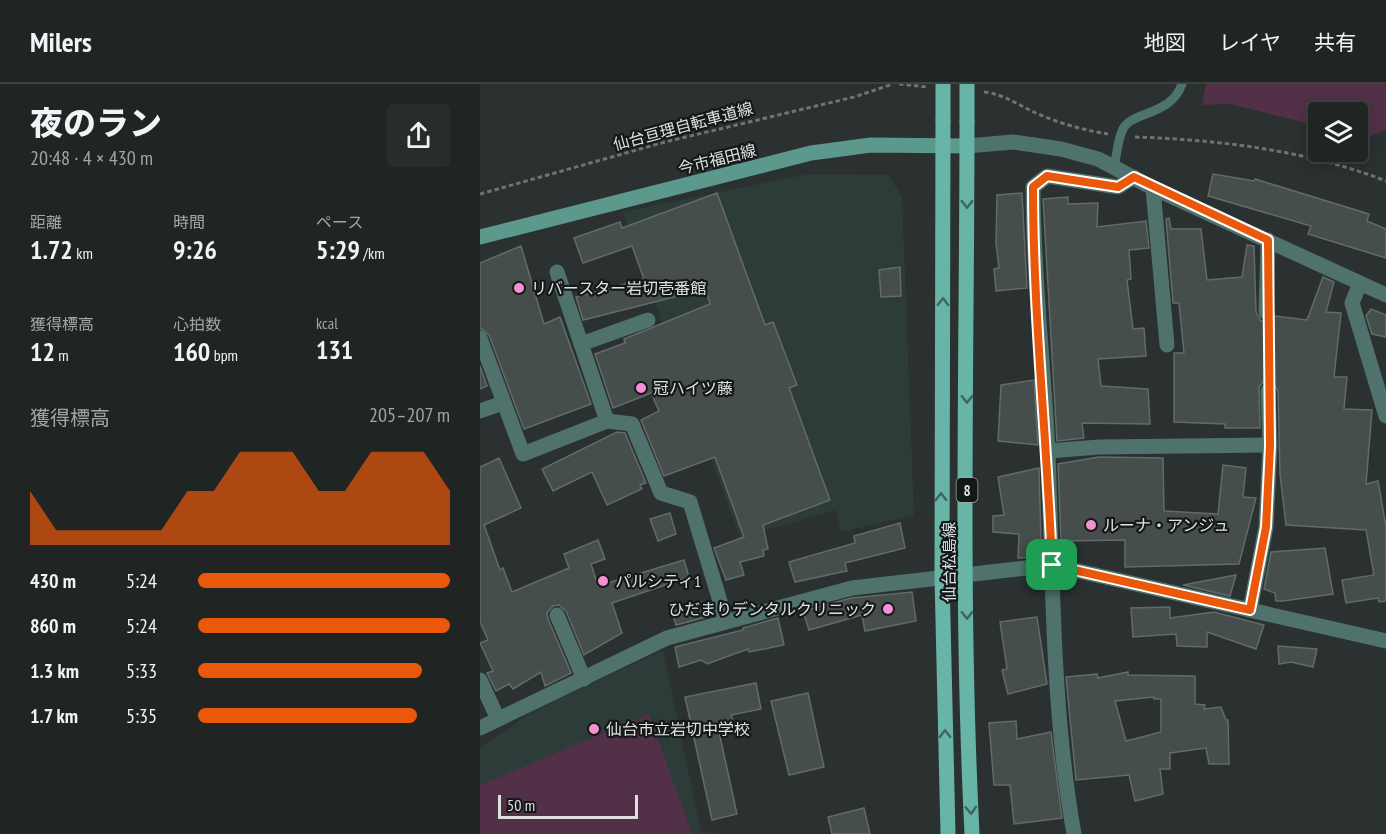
<!DOCTYPE html>
<html lang="ja">
<head>
<meta charset="utf-8">
<style>
  :root { --surface:#202524; --page:#282d2c; --text:#f1f3f6; --muted:#a2a5a6; --line:#3d4241; --accent:#ea580c }
  body { margin:0; font-family:"PT Sans Narrow","Noto Sans JP",sans-serif; background:var(--page); color:var(--text); height:100vh; display:flex; flex-direction:column; font-size:22px; white-space:nowrap }
  * { box-sizing:border-box; margin:0 }
  p { font-size:20px; color:var(--muted) }
  .icon { flex:none; width:33px; height:33px; fill:none; stroke:currentColor; stroke-width:2; stroke-linecap:round; stroke-linejoin:round }
  .map { position:relative; flex:1; overflow:hidden }
  .details { display:flex; flex-direction:column; background:var(--surface); width:480px }
  .details>* { flex:none }
  .tools { position:absolute; left:828px; top:18px; display:grid; gap:12px }
  .tools a { display:grid; place-items:center; width:60px; height:60px; border-radius:6px; background:var(--surface); box-shadow:0 3px 15px #0003,0 0 0 2px var(--line); font-size:30px }
  .scale { position:absolute; left:18px; bottom:15px; width:140px; box-sizing:border-box; padding-left:6px; border:3px solid #dde2e1; border-top:0; font-size:16px; line-height:21px; white-space:nowrap; color:#dde2e1; -webkit-text-stroke:4px #151818; paint-order:stroke }
  .pin { position:absolute; display:grid; place-items:center; width:51px; height:51px; color:#fff; margin:-26px; border-radius:12px; box-shadow:0 3px 9px #0006 }
  .round { display:grid; place-items:center; flex:none; width:63px; height:63px; border-radius:6px; background:var(--page) }
  .summary { display:flex; align-items:center; justify-content:space-between; height:102px; padding:0 30px }
  h1 { font-size:33px; font-weight:800; line-height:45px }
  .figures { display:grid; grid-template-columns:repeat(3,1fr); gap:9px; height:102px; padding:6px 30px }
  .figures div { display:grid; align-content:center }
  .figures b { font-size:26px; font-weight:800 }
  .figures small { font-size:16px; font-weight:400 }
  .figures p { font-size:16px }
  .chart { height:168px; padding:12px 30px }
  .chart p { display:flex; justify-content:space-between }
  .chart svg { width:100%; height:108px; margin-top:6px; fill:var(--accent); opacity:.7 }
  ul { padding:0 30px; list-style:none; font-size:20px }
  li { display:grid; grid-template-columns:96px 72px 1fr; align-items:center; height:45px }
  li i { height:15px; border-radius:8px; background:var(--accent) }
  header { display:flex; align-items:center; gap:36px; box-sizing:border-box; height:84px; padding:0 30px; background:var(--surface); border-bottom:2px solid var(--line) }
  header strong { font-size:28px }
  nav { display:flex; gap:33px; margin-inline-start:auto; font-size:21px }
  main { display:flex; flex:1; min-height:0 }
  .map>svg:first-child { display:block }
  .built { fill:#2e3c39 }
  .green { fill:#523047 }
  .building { fill:#464e4c; stroke:#626b69; stroke-width:1.5; fill-rule:evenodd }
  .lines { fill:none; stroke-linecap:round; stroke-linejoin:round }
  .path { stroke:#6d7473; stroke-width:3; stroke-dasharray:4.5 3; stroke-linecap:butt }
  .lane { stroke:#4f726c; stroke-width:9 }
  .street { stroke:#4f726c; stroke-width:15 }
  .secondary { stroke:#5d988d; stroke-width:15 }
  .primary { stroke:#68b5a7; stroke-width:15 }
  .primary-bridge { stroke:#68b5a7; stroke-width:15 }
  .oneway { stroke:#3e6660 }
  .route-casing { stroke:#fff; stroke-width:12 }
  .route { stroke:#ea580c; stroke-width:8 }
  .poi-dot { fill:#f491d3; stroke:#151818; stroke-width:2 }
  .labels { text-anchor:middle; dominant-baseline:central; stroke-width:4.5; stroke-linejoin:round; paint-order:stroke }
  .shield { fill:#151818; stroke:#a1a5a5; stroke-width:1.5 }
  .shield-label { font-size:15px; font-weight:bold; fill:#dde2e1 }
  .street-label { font-size:16px; fill:#dde2e1; stroke:#151818 }
  .poi-label { font-size:16px; fill:#dde2e1; stroke:#151818; text-anchor:start }
</style>
</head>
<body>
<header>
<strong>Milers</strong>
<nav><a>地図</a><a>レイヤ</a><a>共有</a></nav>
</header>
<main>
<section class="details">
<div class="summary"><div><h1>夜のラン</h1><p>20:48 · 4 × 430 m</p></div><a class="round"><svg class="icon" aria-label="share" viewBox="0 0 24 24"><path d="M12 15V3M7 8l5-5 5 5M5 13v7h14v-7"/></svg></a></div>
<div class="figures">
<div><p>距離</p><b>1.72<small> km</small></b></div>
<div><p>時間</p><b>9:26</b></div>
<div><p>ペース</p><b>5:29<small> /km</small></b></div>
</div>
<div class="figures">
<div><p>獲得標高</p><b>12<small> m</small></b></div>
<div><p>心拍数</p><b>160<small> bpm</small></b></div>
<div><p>kcal</p><b>131</b></div>
</div>
<div class="chart"><p><span>獲得標高</span>205–207 m</p>
<svg viewBox="0 0 160 44" preserveAspectRatio="none"><path d="M0 44V22L10 38L20 38L30 38L40 38L50 38L60 22L70 22L80 6L90 6L100 6L110 22L120 22L130 6L140 6L150 6L160 22V44z"/></svg>
</div>
<ul>
<li><b>430 m</b>5:24<i style="width:100%"></i></li>
<li><b>860 m</b>5:24<i style="width:100%"></i></li>
<li><b>1.3 km</b>5:33<i style="width:89%"></i></li>
<li><b>1.7 km</b>5:35<i style="width:87%"></i></li>
</ul>
</section>
<div class="map">
<svg width="906" height="750" viewBox="0 0 906 750">
  <rect width="100%" height="100%" fill="#2a3130"/>
  <g class="built">
    <path d="M328,90L408,91L422,113L434,431L361,448L355,426L260,454L143,128Z"/>
    <path d="M183,566L221,748L246,750H0V664L53,627Z"/>
  </g>
  <g class="green">
    <path d="M726,0H906V45L888,54L878,52V28H838V42L751,20L722,21Z"/>
    <path d="M169,630L212,750H0V701Z"/>
  </g>
  <g class="building">
    <path d="M733,90L774,97L775,95L889,130L887,137L906,145V174L828,150L831,142L728,112Z"/>
    <path d="M237,109L285,241L293,238L317,301L309,304L350,416L283,441L288,465L283,466L284,472L260,478L264,491L246,496L234,464L264,453L235,373L184,392L161,336L179,327L171,309L133,324L115,270L145,259L144,255L230,220L226,205L103,236L96,213L164,195L152,162L103,179L94,154L140,138L142,144Z"/>
    <path d="M542,109L547,204L516,207L514,185L519,184L516,159L517,111Z"/>
    <path d="M588,113V120L618,119L617,143L666,137L669,164L649,166L651,195L647,196L653,245L664,244L666,272L618,275L621,302L668,305L670,340L602,339L604,354L577,357L563,115Z"/>
    <path d="M689,134L691,145H721L727,196L762,193L767,161L774,162L776,228L781,237H790L795,232L827,236L843,193L854,198L846,228L861,229L854,293H867L864,325L892,326L886,400L898,397L906,443V517L899,518L898,514L866,519L862,496L894,491L886,446L806,441L800,391L798,307L793,299L783,298L779,303L780,344H745V340L694,338V269H704L699,219H693L686,135Z"/>
    <path d="M41,162L64,240L80,233L111,320L44,345L9,251L0,244V179Z"/>
    <path d="M420,183L421,212L401,213L399,186Z"/>
    <path d="M891,225L906,231V253L892,250L886,232Z"/>
    <path d="M0,282L7,302L0,305Z"/>
    <path d="M554,296L558,361L518,357L521,301Z"/>
    <path d="M137,348L145,349L166,399L160,401L162,405L127,421L112,388L73,407L62,385Z"/>
    <path d="M619,373L683,374L684,427L738,430L743,381L766,384L763,413L776,414L759,480L645,483V456L581,457L578,380Z"/>
    <path d="M19,374L41,424L4,441L20,486L23,484L32,508L89,484L84,470L118,456L125,475L111,480L118,502L204,476L209,493L132,519L142,549L104,571L86,527L79,521L73,522L67,529L68,535L91,589L65,602L61,588L33,605L29,600L16,607L7,589L13,587L0,559L8,556L0,538V383Z"/>
    <path d="M559,384L561,458L558,473L538,474L539,450L513,448V432L524,431L518,393Z"/>
    <path d="M190,429L196,450L178,457L170,435Z"/>
    <path d="M420,439L425,464L365,479L367,487L315,498L309,478L375,459L374,452Z"/>
    <path d="M845,464L853,510L803,517H796L795,509L784,505L791,468Z"/>
    <path d="M756,491L750,512L703,501Z"/>
    <path d="M432,508L436,537L385,547L382,531L329,546L323,527L371,514Z"/>
    <path d="M222,518L227,533L196,541L192,528Z"/>
    <path d="M690,523V534L734,528L784,541L776,565L727,548V563L697,562L696,550L653,553L651,524Z"/>
    <path d="M557,533L567,600L528,610L522,586L527,585L520,538Z"/>
    <path d="M298,534L304,561L269,568L268,565L227,580L221,576L199,583L195,563L263,546V544Z"/>
    <path d="M798,562L837,565L833,583L811,578L799,580Z"/>
    <path d="M648,588V591L715,592V620L725,621L724,625L741,623L746,636H748L749,680H729L726,664L690,669V685H680L683,710L655,717L649,691L596,696L586,593L617,590L618,594ZM674,613V615H681V648L646,657L635,617Z"/>
    <path d="M276,599L281,625L251,631L253,637L237,639L257,730L232,736L205,613Z"/>
    <path d="M328,609L344,683L309,691L291,617Z"/>
    <path d="M536,637L537,655L571,648L582,734L534,740L530,701H514L509,639Z"/>
    <path d="M384,724L390,750H352L348,733Z"/>
  </g>
  <g class="lines">
    <g class="path">
      <path d="M419,0L447,3"/>
      <path d="M504,8C524,10 538,21 556,29C578,39 603,46 628,50"/>
      <path d="M655,53C740,56 826,66 906,97"/>
      <path d="M0,110L185,58L374,13L413,0"/>
      <path d="M787,245L788,292"/>
    </g>
    <path class="lane" d="M634,83C637,72 637,56 643,45C652,27 691,32 702,0"/>
    <g class="street">
      <path d="M487,62L533,58L581,65L618,75L673,104L906,211"/>
      <path d="M673,104L687,261"/>
      <path d="M880,199L872,219L906,332"/>
      <path d="M786,228L788,156"/>
      <path d="M0,254L43,370L127,337L77,188"/>
      <path d="M101,260L168,236"/>
      <path d="M0,327L23,319"/>
      <path d="M127,337L152,340L181,409L210,418L246,537"/>
      <path d="M568,367L619,363L790,361"/>
      <path d="M770,526L786,443L790,361L788,307"/>
      <path d="M77,531L104,595"/>
      <path d="M0,596L18,635"/>
      <path d="M0,644L187,554L372,504L572,481L906,557"/>
      <path d="M594,750C572,626 573,496 568,370C564,281 553,193 553,103L567,92L638,103L654,93"/>
    </g>
    <path class="secondary" d="M0,153L331,69L391,61L487,62"/>
    <g class="primary">
      <path d="M463,36L462,493L468,750"/>
      <path d="M487,37C487,274 480,513 492,750"/>
    </g>
    <g class="primary-bridge">
      <path d="M487,0V37"/>
      <path d="M463,36V0"/>
    </g>
  </g>
  <defs><path id="oneway-chevron" d="M-2-3.5L2.5 0L-2 3.5" fill="none" stroke-width="1.6" stroke-linecap="round" stroke-linejoin="round" transform="scale(1.5)"/></defs>
  <g class="oneway">
    <use href="#oneway-chevron" transform="translate(487 120) rotate(90)"/>
    <use href="#oneway-chevron" transform="translate(463 218) rotate(-89)"/>
    <use href="#oneway-chevron" transform="translate(487 315) rotate(90)"/>
    <use href="#oneway-chevron" transform="translate(461 413) rotate(-90)"/>
    <use href="#oneway-chevron" transform="translate(487 531) rotate(89)"/>
    <use href="#oneway-chevron" transform="translate(465 650) rotate(-91)"/>
    <use href="#oneway-chevron" transform="translate(491 726) rotate(87)"/>
  </g>
  <g class="lines">
    <defs>
      <path id="route" d="M567,92L638,103L654,93L788,156L790,362L786,443L770,526L572,481C567,355 553,229 553,103Z"/>
    </defs>
    <use href="#route" class="route-casing"/>
    <use href="#route" class="route"/>
  </g>
  <g class="poi-dot">
    <circle cx="39" cy="204" r="6"/>
    <circle cx="161" cy="304" r="6"/>
    <circle cx="611" cy="441" r="6"/>
    <circle cx="123" cy="497" r="6"/>
    <circle cx="408" cy="525" r="6"/>
    <circle cx="114" cy="645" r="6"/>
  </g>
  <g class="labels">
    <rect class="shield" x="476.5" y="394" width="21" height="24" rx="4.5"/>
    <g class="shield-label">
      <text x="487" y="406">8</text>
    </g>
    <g class="street-label">
      <text transform="translate(203 42) rotate(-15)">仙台亘理自転車道線</text>
      <text transform="translate(237 75) rotate(-14)">今市福田線</text>
      <text transform="translate(469 478) rotate(-90)">仙台松島線</text>
    </g>
    <g class="poi-label">
      <text x="51" y="204">リバースター岩切壱番館</text>
      <text x="173" y="304">冠ハイツ藤</text>
      <text x="623" y="441">ルーナ・アンジュ</text>
      <text x="135" y="497">パルシティ1</text>
      <text x="396" y="525" text-anchor="end">ひだまりデンタルクリニック</text>
      <text x="126" y="645">仙台市立岩切中学校</text>
    </g>
  </g>
</svg>
<div class="tools">
<a><svg class="icon" aria-label="layers" viewBox="0 0 24 24"><path d="M12 4l9 5-9 5-9-5zM3 14l9 5 9-5"/></svg></a>
</div>
<div class="scale">50 m</div>
<div class="pin" style="left:572px;top:481px;background:#1e9e55"><svg class="icon" aria-label="arrive" viewBox="0 0 24 24"><path d="M6 21V4h12l-3 4 3 4H6"/></svg></div>
</div>
</main>
</body>
</html>
